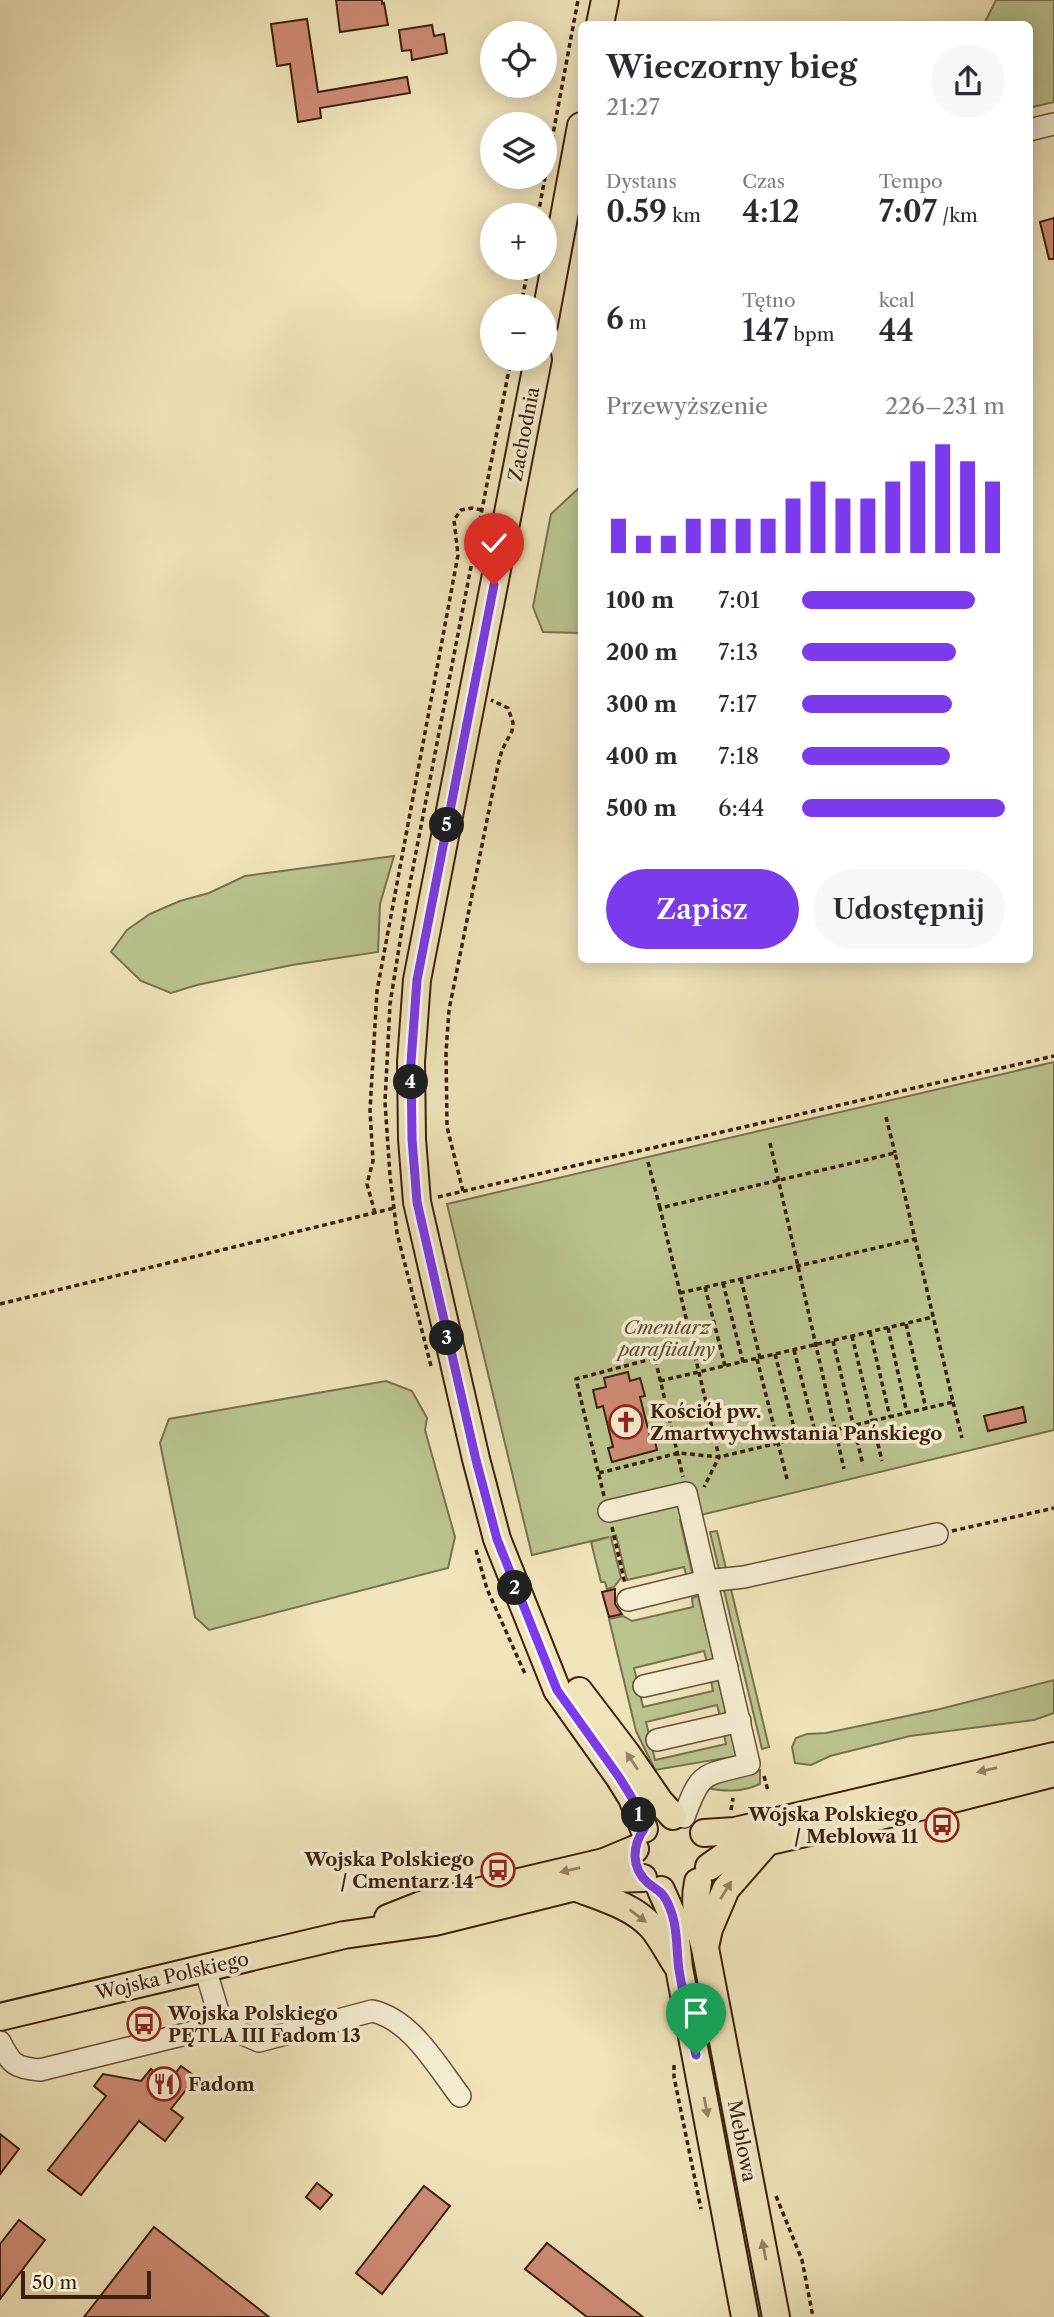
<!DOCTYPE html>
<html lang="pl">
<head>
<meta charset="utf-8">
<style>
  :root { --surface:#fff; --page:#f7f7f7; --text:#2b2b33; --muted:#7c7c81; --accent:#7c3aed }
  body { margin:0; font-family:"Libre Caslon Text",serif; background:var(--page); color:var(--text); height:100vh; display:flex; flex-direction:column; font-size:26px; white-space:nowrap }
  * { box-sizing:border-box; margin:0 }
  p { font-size:23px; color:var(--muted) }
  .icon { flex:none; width:38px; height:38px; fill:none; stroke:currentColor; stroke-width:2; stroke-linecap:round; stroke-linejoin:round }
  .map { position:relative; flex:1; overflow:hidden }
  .sheet { position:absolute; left:578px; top:21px; width:455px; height:942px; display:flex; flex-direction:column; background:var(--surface); border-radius:10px; box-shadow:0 4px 18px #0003 }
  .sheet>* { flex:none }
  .controls { position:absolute; left:480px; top:21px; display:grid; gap:14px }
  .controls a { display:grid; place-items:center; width:77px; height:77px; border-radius:50%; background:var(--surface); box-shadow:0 4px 18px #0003; font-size:35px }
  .scale { position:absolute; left:21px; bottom:18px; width:130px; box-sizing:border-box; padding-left:7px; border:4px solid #3b200d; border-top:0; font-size:19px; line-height:24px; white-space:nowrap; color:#3b200d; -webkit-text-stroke:5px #f5edd2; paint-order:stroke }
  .pin { position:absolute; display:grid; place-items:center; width:60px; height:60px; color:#fff; margin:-72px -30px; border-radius:50% 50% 50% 0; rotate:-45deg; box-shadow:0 0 7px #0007 }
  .pin .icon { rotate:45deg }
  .km { position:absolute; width:35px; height:35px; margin:-18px; border-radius:50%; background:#222; color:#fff; font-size:19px; line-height:35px; text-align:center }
  .round { display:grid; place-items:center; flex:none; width:74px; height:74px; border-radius:37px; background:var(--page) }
  .headline { display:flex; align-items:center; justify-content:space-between; height:119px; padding:0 28px }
  h1 { font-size:32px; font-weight:600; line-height:52px }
  .metrics { display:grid; grid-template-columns:repeat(3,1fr); gap:10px; height:119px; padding:7px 28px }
  .metrics div { display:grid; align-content:center }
  .metrics b { font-size:30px; font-weight:600 }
  .metrics small { font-size:19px; font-weight:400 }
  .metrics p { font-size:19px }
  .chart { height:196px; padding:14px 28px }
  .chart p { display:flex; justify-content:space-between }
  .chart svg { width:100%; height:126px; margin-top:7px; stroke:var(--accent); stroke-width:6 }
  .button { display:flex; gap:14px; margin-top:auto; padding:14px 28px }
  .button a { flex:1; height:80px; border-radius:42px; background:var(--accent); color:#fff; font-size:28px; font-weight:600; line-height:80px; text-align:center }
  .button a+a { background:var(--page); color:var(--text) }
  ul { padding:0 28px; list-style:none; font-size:23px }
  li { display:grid; grid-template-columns:112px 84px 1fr; align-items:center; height:52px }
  li i { height:18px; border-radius:9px; background:var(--accent) }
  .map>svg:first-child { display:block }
  .green { fill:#bac48f; stroke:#7a724e; stroke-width:2 }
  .building { fill:#cf8b75; stroke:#3b200d; stroke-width:2 }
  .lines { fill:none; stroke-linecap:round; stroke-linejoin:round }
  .minor-casing { stroke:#685138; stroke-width:24 }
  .major-casing { stroke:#3b200d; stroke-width:30 }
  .path { stroke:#3b200d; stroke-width:3.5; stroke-dasharray:5 3.5; stroke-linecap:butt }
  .minor { stroke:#f5edd2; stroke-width:21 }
  .major { stroke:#f0e4ba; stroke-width:26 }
  .oneway { fill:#968264 }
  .route-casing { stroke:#fff; stroke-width:14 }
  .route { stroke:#7c3aed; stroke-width:9 }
  .labels { text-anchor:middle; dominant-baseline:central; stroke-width:7; stroke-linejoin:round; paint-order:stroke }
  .street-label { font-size:19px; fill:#3b200d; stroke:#f5edd2 }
  .park-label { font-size:19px; font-style:italic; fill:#615134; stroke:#f5edd2 }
  .poi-label { font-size:19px; font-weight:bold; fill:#3b200d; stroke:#f5edd2; text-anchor:start }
</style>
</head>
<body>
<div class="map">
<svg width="1054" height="2317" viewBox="0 0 1054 2317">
  <rect width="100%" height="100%" fill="#f0e4ba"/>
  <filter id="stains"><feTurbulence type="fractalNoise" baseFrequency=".00286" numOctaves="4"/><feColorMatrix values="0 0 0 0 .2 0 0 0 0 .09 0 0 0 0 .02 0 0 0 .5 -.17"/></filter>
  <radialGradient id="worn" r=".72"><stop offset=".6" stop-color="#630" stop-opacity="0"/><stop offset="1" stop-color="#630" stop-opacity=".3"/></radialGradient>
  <g class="green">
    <path d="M996,0H1054V102L1029,108V24H984Z"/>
    <path d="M581,486V633L543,632L533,607L551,514Z"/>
    <path d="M394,856L380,904L378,952L292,965L197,985L171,993L141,981L111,952L127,930L150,914L180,901L209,893L245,876Z"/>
    <path d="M1054,1062V1430L680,1520L693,1576L687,1578L684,1567L627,1580L616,1535L611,1537L621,1578L614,1587L607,1589L605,1582H601L591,1542L609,1537L532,1555L447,1204Z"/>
    <path d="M386,1381L412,1391L427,1418L425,1430L455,1537L448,1568L209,1630L195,1617L160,1443L169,1419Z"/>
    <path d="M717,1531L769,1747L762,1749L710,1532Z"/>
    <path d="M698,1596L714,1659L707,1662L704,1651L634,1668L643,1707L713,1691L711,1681L718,1679L727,1715L720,1716L717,1705L646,1722L655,1760L726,1744L724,1735L732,1733L737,1756L655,1770L636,1731L609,1619L623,1616L632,1621L693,1607L692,1598Z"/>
    <path d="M1054,1680V1713L1034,1720L910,1736L830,1756L811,1765L795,1763L792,1747L796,1738L807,1734L826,1733L940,1709Z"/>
    <path d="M760,1770V1784C742,1792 726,1792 707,1788L714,1782Z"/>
    <path d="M693,1923L768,2317H756L681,1925Z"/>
  </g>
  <g class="building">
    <path d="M336,0H382V4L384,3L388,25L340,32Z"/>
    <path d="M307,19L318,92L407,77L410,93L320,108L321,118L298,122L290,64L277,66L271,24Z"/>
    <path d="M432,25L434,36L444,34L447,53L412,60L411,50L402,51L399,30Z"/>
    <path d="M1054,218V259H1049L1040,222Z"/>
    <path d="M628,1372L630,1381L640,1378L645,1396L640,1397L650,1437H654L657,1450L612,1462L608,1448L613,1447L603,1406L597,1408L593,1390L606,1387L604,1378Z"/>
    <path d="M1023,1407L1026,1422L988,1431L984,1416Z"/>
    <path d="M615,1589V1604L622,1614L609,1617L602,1592Z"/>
    <path d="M181,2066L196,2077L171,2109L183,2118L165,2141L139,2121L81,2195L48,2170L106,2096L94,2086L103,2074L141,2081L151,2069L168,2082Z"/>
    <path d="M0,2134L19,2149L0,2174Z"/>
    <path d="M317,2183L332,2195L320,2209L306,2197Z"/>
    <path d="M424,2186L450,2206L382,2294L356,2273Z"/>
    <path d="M19,2220L45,2240L0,2299V2244Z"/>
    <path d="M154,2227L269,2317H84Z"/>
    <path d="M547,2243L643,2317H587L525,2269Z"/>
  </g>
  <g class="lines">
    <defs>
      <g id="minor">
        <path d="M1029,130L1054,124"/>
        <path d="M609,1511L686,1493L749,1764C703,1776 701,1770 684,1817"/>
        <path d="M628,1600L706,1581L744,1577L937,1534"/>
        <path d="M644,1686L727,1667"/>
        <path d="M657,1740L740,1721"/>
        <path d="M205,1968L222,2025"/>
        <path d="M0,2042C11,2064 15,2068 40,2070L222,2025L259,2041L372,2011C411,2019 437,2066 460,2096"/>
      </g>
      <g id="major">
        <path d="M600,24L605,0"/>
        <path d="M544,324L581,126"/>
        <path d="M538,359L417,980L411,1062L412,1139L417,1202L476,1459L497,1539L557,1690L619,1777L632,1798L644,1829"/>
        <path d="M579,1691L627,1754L660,1802L673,1816"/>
        <path d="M704,1833L735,1831L1054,1756"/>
        <path d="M709,1867L730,1852L740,1848L937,1803L1054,1773"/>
        <path d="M698,1882C693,1906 699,1926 705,1948L776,2317"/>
        <path d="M577,1888C603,1898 632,1906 651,1926C661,1937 668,1952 676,1964"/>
        <path d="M661,1890L674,1919L679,1968L745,2317"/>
        <path d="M388,1918L421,1905L604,1862L635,1849"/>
        <path d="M705,1947L709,1929L726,1889L767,1842"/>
        <path d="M0,2017L344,1935L435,1922L608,1879L643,1878"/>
      </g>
    </defs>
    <use href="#minor" class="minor-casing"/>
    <use href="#major" class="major-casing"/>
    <g class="path">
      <path d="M538,215L578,0"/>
      <path d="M521,306L528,268"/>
      <path d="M886,1117L895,1153"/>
      <path d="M770,1143L844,1469"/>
      <path d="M648,1162L660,1208"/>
      <path d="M463,1191L447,1127L446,1052L449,1010L498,765L502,750L512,731L513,723L508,708L491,700"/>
      <path d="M438,1197L1054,1056"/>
      <path d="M375,1213L367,1184L373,1161L370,1110L377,991L458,555L454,520L461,510L472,508L482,510"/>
      <path d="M741,1279L760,1358"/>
      <path d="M723,1283L743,1362"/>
      <path d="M705,1287L725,1366"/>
      <path d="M680,1293L915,1239"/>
      <path d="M0,1304L394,1208"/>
      <path d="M906,1324L926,1409"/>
      <path d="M888,1328L907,1413"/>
      <path d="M870,1332L890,1417"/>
      <path d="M852,1336L882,1461"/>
      <path d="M833,1341L863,1465"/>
      <path d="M794,1350L816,1435"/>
      <path d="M775,1354L797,1439"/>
      <path d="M757,1359L787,1479"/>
      <path d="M431,1366L397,1233L390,1176L385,1102L390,1004L406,904L511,359"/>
      <path d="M660,1381L933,1317"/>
      <path d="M953,1402L962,1438"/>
      <path d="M599,1473L679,1453L719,1457L953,1402L895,1153L660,1208L719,1457L704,1487"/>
      <path d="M604,1496L576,1379L655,1358L683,1477"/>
      <path d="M612,1527L625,1584"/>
      <path d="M952,1531L1054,1508"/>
      <path d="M476,1550L487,1589L526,1676"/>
      <path d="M764,1776L768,1791"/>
      <path d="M731,1810L733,1798"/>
      <path d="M674,2065V2077L701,2209"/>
      <path d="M776,2196L802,2260L813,2317"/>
    </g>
    <use href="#minor" class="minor"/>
    <use href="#major" class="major"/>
  </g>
  <defs><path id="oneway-solid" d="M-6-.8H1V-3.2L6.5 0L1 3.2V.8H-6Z" transform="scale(1.75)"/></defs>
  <g class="oneway">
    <use href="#oneway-solid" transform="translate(632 1761) rotate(-124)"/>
    <use href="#oneway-solid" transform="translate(987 1770) rotate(167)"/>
    <use href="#oneway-solid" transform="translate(570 1870) rotate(167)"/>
    <use href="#oneway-solid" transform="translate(726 1890) rotate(-58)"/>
    <use href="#oneway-solid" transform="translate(638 1916) rotate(37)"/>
    <use href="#oneway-solid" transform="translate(706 2107) rotate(79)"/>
    <use href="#oneway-solid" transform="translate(764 2250) rotate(-101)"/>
  </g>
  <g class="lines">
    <defs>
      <path id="route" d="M494,585L417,980L411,1062L412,1139L417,1202L476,1460L497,1539L557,1690L619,1777L632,1798L644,1829C632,1846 631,1868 648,1883C659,1892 663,1891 669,1906C678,1926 676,1948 679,1970C684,1999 690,2027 696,2055"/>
    </defs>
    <use href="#route" class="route-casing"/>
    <use href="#route" class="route"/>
  </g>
  <defs>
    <symbol id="church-ring" viewBox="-11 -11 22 22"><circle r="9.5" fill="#f5edd2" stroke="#8f2418" stroke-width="1.5"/><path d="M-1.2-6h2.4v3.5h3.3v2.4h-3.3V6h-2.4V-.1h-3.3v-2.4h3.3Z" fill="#8f2418"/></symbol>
    <symbol id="bus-ring" viewBox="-11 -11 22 22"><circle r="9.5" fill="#f5edd2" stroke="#8f2418" stroke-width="1.5"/><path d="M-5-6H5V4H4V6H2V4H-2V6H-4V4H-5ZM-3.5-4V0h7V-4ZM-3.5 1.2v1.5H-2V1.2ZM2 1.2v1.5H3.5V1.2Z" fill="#8f2418"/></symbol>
    <symbol id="restaurant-ring" viewBox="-11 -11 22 22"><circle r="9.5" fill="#f5edd2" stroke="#8f2418" stroke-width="1.5"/><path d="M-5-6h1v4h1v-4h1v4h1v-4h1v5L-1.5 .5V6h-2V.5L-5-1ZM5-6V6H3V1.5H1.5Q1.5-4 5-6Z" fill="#8f2418"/></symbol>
  </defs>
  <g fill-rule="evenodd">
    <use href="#church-ring" x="607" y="1403" width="38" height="38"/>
    <use href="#bus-ring" x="923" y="1806" width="38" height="38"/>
    <use href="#bus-ring" x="479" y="1851" width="38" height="38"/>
    <use href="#bus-ring" x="125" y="2005" width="38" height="38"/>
    <use href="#restaurant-ring" x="145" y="2065" width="38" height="38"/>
  </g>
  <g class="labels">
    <g class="street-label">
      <text transform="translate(524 434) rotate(-79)">Zachodnia</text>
      <text transform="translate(172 1976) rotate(-13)">Wojska Polskiego</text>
      <text transform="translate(742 2141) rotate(79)">Meblowa</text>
    </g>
    <g class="park-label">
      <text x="667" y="1327">Cmentarz<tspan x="667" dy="22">parafiialny</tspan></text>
    </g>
    <g class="poi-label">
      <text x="650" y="1411">Kościół pw.<tspan x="650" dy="22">Zmartwychwstania Pańskiego</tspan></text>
      <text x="918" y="1814" text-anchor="end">Wojska Polskiego<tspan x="918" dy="22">/ Meblowa 11</tspan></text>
      <text x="474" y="1859" text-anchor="end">Wojska Polskiego<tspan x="474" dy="22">/ Cmentarz 14</tspan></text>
      <text x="168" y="2013">Wojska Polskiego<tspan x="168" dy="22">PĘTLA III Fadom 13</tspan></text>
      <text x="188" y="2084">Fadom</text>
    </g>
  </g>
  <rect width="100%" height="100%" filter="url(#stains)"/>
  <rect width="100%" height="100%" fill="url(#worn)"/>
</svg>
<div class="controls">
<a><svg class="icon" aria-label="locate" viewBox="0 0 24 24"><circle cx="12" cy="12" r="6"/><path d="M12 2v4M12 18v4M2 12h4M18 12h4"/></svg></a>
<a><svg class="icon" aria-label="layers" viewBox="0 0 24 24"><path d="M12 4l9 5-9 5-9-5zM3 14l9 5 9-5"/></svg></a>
<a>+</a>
<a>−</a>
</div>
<div class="scale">50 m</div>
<div class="pin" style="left:696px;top:2055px;background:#1e9e55"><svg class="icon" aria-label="arrive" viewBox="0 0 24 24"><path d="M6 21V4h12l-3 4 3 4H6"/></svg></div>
<div class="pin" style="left:494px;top:585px;background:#d93025"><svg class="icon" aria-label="check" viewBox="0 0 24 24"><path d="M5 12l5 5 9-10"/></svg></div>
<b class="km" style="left:639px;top:1815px">1</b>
<b class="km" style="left:515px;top:1588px">2</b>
<b class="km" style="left:447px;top:1338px">3</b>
<b class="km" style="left:411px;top:1082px">4</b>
<b class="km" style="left:447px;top:825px">5</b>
<section class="sheet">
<div class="headline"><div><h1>Wieczorny bieg</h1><p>21:27</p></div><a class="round"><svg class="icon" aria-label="share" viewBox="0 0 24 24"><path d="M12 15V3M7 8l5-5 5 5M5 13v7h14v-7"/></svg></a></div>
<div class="metrics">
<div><p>Dystans</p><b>0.59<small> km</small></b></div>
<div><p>Czas</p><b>4:12</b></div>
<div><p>Tempo</p><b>7:07<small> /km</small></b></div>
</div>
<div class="metrics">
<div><b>6<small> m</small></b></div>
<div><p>Tętno</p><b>147<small> bpm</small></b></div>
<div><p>kcal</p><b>44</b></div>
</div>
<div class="chart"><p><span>Przewyższenie</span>226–231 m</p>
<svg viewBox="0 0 160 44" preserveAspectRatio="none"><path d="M5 44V32M15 44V38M25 44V38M35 44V32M45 44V32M55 44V32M65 44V32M75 44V25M85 44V19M95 44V25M105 44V25M115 44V19M125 44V12M135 44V6M145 44V12M155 44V19"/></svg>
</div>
<ul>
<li><b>100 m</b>7:01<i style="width:85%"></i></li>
<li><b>200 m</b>7:13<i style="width:76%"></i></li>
<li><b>300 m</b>7:17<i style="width:74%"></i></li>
<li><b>400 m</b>7:18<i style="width:73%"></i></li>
<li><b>500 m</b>6:44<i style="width:100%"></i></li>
</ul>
<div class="button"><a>Zapisz</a><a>Udostępnij</a></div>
</section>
</div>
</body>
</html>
